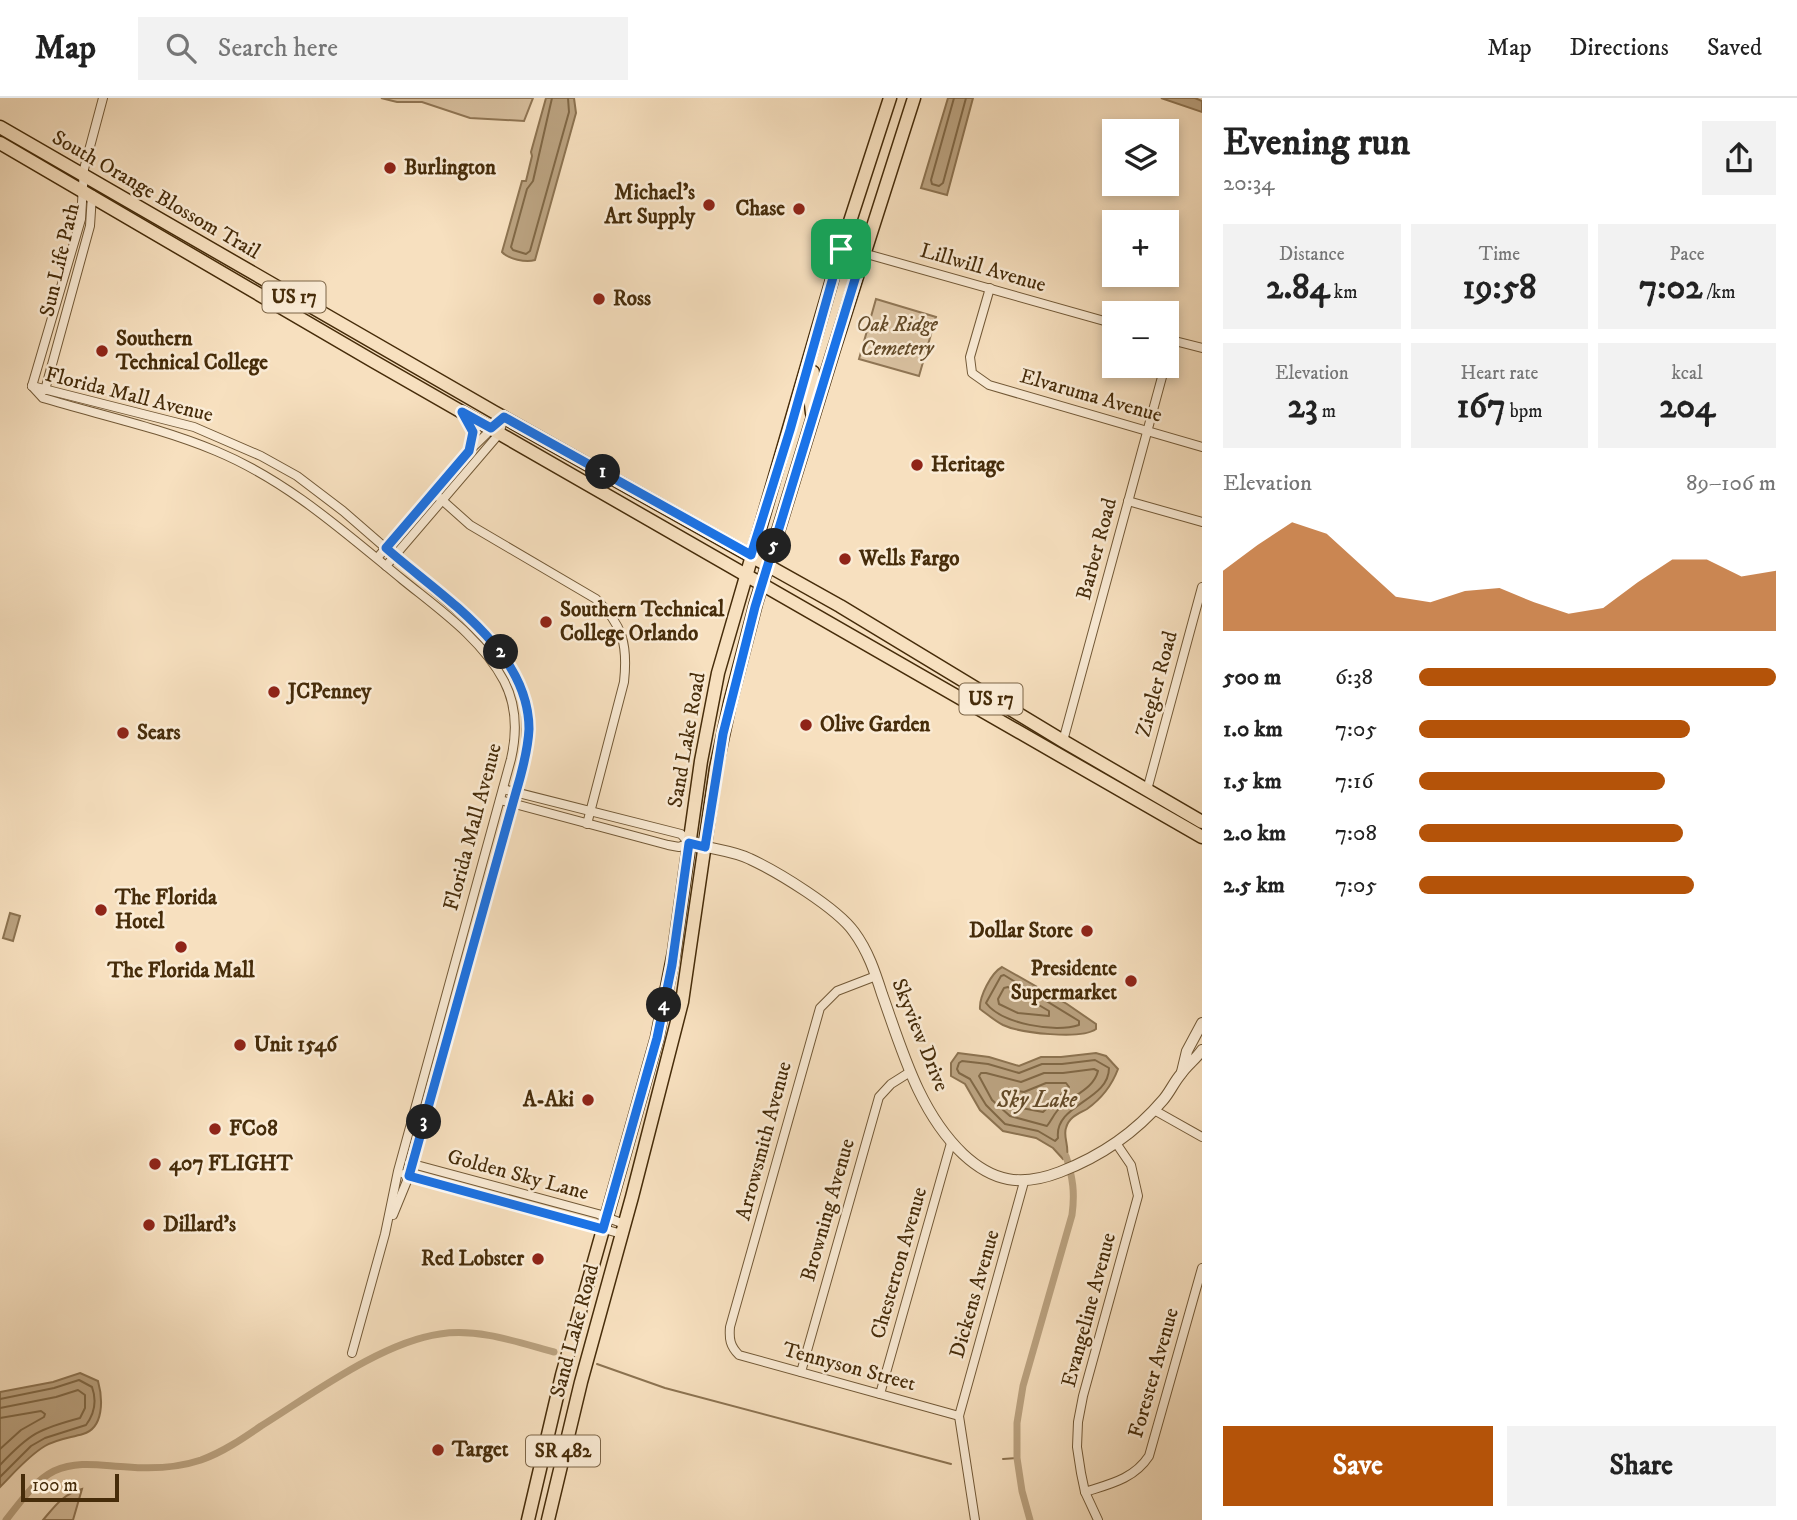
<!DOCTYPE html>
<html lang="en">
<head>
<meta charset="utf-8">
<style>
  :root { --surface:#fff; --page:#f2f2f2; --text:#222; --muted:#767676; --line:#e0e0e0; --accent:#b45309 }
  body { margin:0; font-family:"IM FELL DW Pica",serif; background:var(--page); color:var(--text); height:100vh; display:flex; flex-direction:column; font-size:26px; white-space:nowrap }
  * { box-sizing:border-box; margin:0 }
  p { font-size:23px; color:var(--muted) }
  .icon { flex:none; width:38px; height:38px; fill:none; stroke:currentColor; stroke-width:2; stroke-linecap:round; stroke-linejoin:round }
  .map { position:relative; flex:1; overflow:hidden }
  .sheet { display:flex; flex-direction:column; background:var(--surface); width:595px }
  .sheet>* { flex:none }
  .buttons { position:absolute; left:1102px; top:21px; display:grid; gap:14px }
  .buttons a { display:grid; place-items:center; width:77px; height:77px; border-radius:0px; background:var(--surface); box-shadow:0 4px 10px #0003; font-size:35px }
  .scale { position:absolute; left:21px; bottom:18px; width:98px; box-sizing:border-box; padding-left:7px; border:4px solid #462c0a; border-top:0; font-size:19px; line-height:24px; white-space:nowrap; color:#462c0a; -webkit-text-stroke:5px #faebd5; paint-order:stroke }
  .pin { position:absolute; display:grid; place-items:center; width:60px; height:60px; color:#fff; margin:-30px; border-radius:14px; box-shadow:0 4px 10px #0006 }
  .km { position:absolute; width:35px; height:35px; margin:-18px; border-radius:50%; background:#222; color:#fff; font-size:19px; line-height:35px; text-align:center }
  .round { display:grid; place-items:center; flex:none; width:74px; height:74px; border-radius:0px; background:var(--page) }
  .head { display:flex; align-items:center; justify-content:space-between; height:119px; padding:0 21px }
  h1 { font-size:38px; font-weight:700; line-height:52px }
  .stats { display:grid; grid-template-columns:repeat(3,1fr); gap:10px; height:119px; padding:7px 21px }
  .stats div { display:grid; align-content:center; border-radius:0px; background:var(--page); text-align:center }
  .stats b { font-size:35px; font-weight:700 }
  .stats small { font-size:19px; font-weight:400 }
  .stats p { font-size:19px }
  .chart { height:196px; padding:14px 21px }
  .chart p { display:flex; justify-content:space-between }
  .chart svg { width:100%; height:126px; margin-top:7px; fill:var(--accent); opacity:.7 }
  .cta { display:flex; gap:14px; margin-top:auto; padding:14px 21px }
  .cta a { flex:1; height:80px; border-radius:0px; background:var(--accent); color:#fff; font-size:28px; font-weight:700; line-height:80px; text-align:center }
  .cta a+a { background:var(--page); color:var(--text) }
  ul { padding:0 21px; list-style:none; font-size:23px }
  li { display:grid; grid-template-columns:112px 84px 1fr; align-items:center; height:52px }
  li i { height:18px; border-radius:9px; background:var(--accent) }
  header { display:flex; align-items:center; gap:42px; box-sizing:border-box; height:98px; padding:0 35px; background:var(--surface); border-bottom:2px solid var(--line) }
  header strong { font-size:33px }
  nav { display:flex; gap:38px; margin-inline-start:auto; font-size:24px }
  .search { width:490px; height:63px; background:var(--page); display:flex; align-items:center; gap:18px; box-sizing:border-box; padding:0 24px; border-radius:0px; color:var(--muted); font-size:26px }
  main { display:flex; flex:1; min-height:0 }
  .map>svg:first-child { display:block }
  .green { fill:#d9c1a0; stroke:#907655; stroke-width:2 }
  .water { fill:#bba381; stroke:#8c7351; stroke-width:2 }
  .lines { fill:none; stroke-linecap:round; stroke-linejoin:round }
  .shore { stroke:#806846; stroke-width:2 }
  .stream { stroke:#8c7351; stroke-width:2 }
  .canal { stroke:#bba381; stroke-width:7 }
  .minor-casing { stroke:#725937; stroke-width:10 }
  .tertiary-casing { stroke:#725937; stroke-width:12 }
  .primary-casing { stroke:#462c0a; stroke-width:15 }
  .minor { stroke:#faebd5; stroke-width:8 }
  .tertiary { stroke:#faebd5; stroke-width:10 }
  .primary { stroke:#f7e0bf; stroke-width:12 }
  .route-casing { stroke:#fff; stroke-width:14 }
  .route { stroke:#1a73e8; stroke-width:9 }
  .poi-dot { fill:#8f2418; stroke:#faebd5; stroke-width:2.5 }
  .labels { text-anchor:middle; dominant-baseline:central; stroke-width:5; stroke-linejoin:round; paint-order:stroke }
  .shield { fill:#faebd5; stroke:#7c6547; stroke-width:2 }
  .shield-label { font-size:19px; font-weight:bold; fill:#462c0a }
  .poi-label { font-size:21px; font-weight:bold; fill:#462c0a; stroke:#faebd5; text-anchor:start }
  .street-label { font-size:21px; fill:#462c0a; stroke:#faebd5 }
  .park-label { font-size:21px; font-style:italic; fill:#634a28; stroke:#faebd5 }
  .water-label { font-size:23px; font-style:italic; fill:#634a28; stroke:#faebd5 }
</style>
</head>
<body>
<header>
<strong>Map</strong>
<div class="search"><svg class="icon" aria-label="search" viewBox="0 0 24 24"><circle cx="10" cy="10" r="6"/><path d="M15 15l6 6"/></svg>Search here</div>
<nav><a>Map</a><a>Directions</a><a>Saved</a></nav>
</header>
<main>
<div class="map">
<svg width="1202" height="1422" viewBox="0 0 1202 1422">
  <rect width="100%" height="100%" fill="#f7e0bf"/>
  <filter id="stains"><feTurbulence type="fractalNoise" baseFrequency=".00286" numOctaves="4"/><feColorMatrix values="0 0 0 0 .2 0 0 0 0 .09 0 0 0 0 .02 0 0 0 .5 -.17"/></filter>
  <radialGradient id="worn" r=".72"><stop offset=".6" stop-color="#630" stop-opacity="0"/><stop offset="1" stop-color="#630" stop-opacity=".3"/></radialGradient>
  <g class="green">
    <path d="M381,0H533L524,23L470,20L422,4H397Z"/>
    <path d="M876,201L936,219L919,278L859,261Z"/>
    <path d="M82,1391L73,1422H43C55,1408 63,1396 82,1391Z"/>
  </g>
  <g class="water">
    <path d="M546,0H574L576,15L535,162C526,165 508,161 502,154L522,83H526L532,58L531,54Z"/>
    <path d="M948,0H973L947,97L921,90Z"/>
    <path d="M1161,0H1195L1202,3V14Z"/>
    <path d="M10,815L20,818L13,843L3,840Z"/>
    <path d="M1002,869L1067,906L1096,926V931C1081,942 1020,935 1003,927C995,923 987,916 980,911C979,899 991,875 1002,869Z"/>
    <path d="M958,955L989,959L1019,968L1041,959H1061L1096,955L1106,958L1118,971C1112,987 1101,1001 1087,1011C1078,1016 1069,1019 1066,1030C1063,1038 1069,1048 1067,1057L1063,1061L1053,1050L1036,1040L1003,1033L980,1012L965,986L951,978V965Z"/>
    <path d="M80,1275L98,1283C103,1301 104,1330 83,1336C69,1340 57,1341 45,1348C28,1358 14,1375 0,1389V1294L53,1284Z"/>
  </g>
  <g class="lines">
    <g class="shore">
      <path d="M552,0L533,83L527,91L511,149L513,152L526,156L530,153L569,14L568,0"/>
      <path d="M954,0L931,82L932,86L939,88L943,85L966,0"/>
      <path d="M1004,877L1079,923V927C1055,935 1002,926 986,905L1001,878Z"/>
      <path d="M1008,889L1049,913V918L1018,915L999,906L998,901L1004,890Z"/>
      <path d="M1095,962L1109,970C1109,1003 1054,1006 1058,1040L1055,1043L1038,1033L1005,1026L986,1007L970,981L959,975L957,971L959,965L962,963L988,966L1019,975L1042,966H1062Z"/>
      <path d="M1094,971L1098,973C1093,993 1069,998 1057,1013C1053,1018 1051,1023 1047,1028L1010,1018L992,1002L979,978L981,975H986L1021,984L1044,975H1063Z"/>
      <path d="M1046,985H1066L1069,989L1043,1014L1016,1009L1002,996L1005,991L1024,994Z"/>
      <path d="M0,1301L54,1290L79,1282L92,1289C97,1303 95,1315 86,1327L45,1340L31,1348L0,1379"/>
      <path d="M0,1310L56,1299L78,1292L85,1297V1310L80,1320C39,1331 30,1335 0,1367"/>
      <path d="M0,1320L41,1313L45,1316L44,1319L21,1332L0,1351"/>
    </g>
    <g class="stream">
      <path d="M597,1266L665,1290L951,1366"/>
      <path d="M1003,1361L1017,1360"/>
    </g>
    <g class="canal">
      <path d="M6,1422C20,1405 34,1383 54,1373C79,1362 102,1368 128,1369C152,1371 177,1370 201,1362C223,1354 242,1341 261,1328C311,1297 382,1244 440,1236C478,1230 517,1244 554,1254"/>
      <path d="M1030,1422L1022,1393L1017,1360V1325L1023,1288L1072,1117C1075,1095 1073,1080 1066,1058"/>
    </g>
    <defs>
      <g id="minor">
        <path d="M841,151L863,155L1115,226"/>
        <path d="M990,190L970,259L972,275L989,287L1202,349"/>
        <path d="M1167,241L1202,250"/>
        <path d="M1167,260L1172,242"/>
        <path d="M32,288L43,300C100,317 161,330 216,353C288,383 344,434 403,482C440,512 482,541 504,583C517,608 517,635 511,661L398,1073L385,1136L352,1255"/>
        <path d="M32,288L194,329L261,358L297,378L343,413L488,539C525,582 532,608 524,664L409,1078L393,1117"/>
        <path d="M32,288L81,121L84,71L103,0"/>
        <path d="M45,292L90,128L92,97"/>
        <path d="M463,316L473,334L470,349"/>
        <path d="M433,394L470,427L596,501C623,527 628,547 624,584L587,726"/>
        <path d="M1128,403L1202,424"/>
        <path d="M378,459L469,353L504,319"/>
        <path d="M386,468L499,336L504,319"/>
        <path d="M1063,643L1165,268"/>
        <path d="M1147,692L1202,489"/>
        <path d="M500,702L668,747L679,749L689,745L681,736L503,691"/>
        <path d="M876,878L837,893L820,910L730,1229C729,1241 730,1248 739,1257L959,1318"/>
        <path d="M1154,1012L1202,1039"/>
        <path d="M409,1065L598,1116L624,1126"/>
        <path d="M404,1076L622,1136"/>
        <path d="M801,1274L879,999L891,986L910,974"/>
        <path d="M880,1296L951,1045"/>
        <path d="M1085,1394C1110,1386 1134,1381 1149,1358L1202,1170"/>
        <path d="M975,1422L959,1318L1024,1084"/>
        <path d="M1098,1422L1085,1394L1081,1375L1077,1349L1078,1324L1083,1298L1138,1098L1131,1067L1116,1045"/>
      </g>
      <g id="tertiary">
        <path d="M699,747C716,752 734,753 750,761C778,774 837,810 854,834C868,853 875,874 882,896C902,952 919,1014 963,1056C993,1084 1021,1089 1060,1074C1099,1059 1135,1035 1163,1002C1170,994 1174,984 1181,976C1187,967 1196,961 1202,952"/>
        <path d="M1182,974L1187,953L1202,925"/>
      </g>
      <g id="primary">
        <path d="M0,29L494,314L840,508L1063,643L1202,724"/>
        <path d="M0,45L373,263L1202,739"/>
        <path d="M812,315L810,298L813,274"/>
        <path d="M528,1422L562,1277L657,940L674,854L701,663L718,575L841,151L890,0"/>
        <path d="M548,1422L581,1284L632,1099L682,904L716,670L730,605L756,505L833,254L914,0"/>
      </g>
    </defs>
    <use href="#minor" class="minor-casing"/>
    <use href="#tertiary" class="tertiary-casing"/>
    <use href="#primary" class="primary-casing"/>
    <use href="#minor" class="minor"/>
    <use href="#tertiary" class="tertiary"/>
    <use href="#primary" class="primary"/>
  </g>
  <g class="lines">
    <defs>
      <path id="route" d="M841,151L863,155L755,509L723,636L705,749L689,745L672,867L657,940L603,1131L409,1078L516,694C522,674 528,652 529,631C529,551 439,497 386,450L469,353L473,334L462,314L491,330L504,319L751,457L790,332Z"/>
    </defs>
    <use href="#route" class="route-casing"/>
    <use href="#route" class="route"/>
  </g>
  <g class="poi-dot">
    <circle cx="390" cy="70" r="7"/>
    <circle cx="709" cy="107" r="7"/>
    <circle cx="799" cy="111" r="7"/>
    <circle cx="599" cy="201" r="7"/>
    <circle cx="102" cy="253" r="7"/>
    <circle cx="917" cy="367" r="7"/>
    <circle cx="845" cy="461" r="7"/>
    <circle cx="546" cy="524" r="7"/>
    <circle cx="274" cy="594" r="7"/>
    <circle cx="806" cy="627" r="7"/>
    <circle cx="123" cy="635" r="7"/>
    <circle cx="101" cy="812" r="7"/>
    <circle cx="1087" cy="833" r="7"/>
    <circle cx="181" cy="849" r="7"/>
    <circle cx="1131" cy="883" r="7"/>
    <circle cx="240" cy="947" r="7"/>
    <circle cx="588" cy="1002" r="7"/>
    <circle cx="215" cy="1031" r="7"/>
    <circle cx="155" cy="1066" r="7"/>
    <circle cx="149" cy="1127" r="7"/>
    <circle cx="538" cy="1161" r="7"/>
    <circle cx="438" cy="1352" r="7"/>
  </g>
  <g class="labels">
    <g class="shield">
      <rect x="262.5" y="183.5" width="63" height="31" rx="5"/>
      <rect x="959.5" y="585.5" width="63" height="31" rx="5"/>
      <rect x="526" y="1337.5" width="74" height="31" rx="5"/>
    </g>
    <g class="shield-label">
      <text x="294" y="199">US 17</text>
      <text x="991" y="601">US 17</text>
      <text x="563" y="1353">SR 482</text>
    </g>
    <g class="poi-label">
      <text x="404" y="70">Burlington</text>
      <text x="695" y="95" text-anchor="end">Michael's<tspan x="695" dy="24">Art Supply</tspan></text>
      <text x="785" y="111" text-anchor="end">Chase</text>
      <text x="613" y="201">Ross</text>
      <text x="116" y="241">Southern<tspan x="116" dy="24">Technical College</tspan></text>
      <text x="931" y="367">Heritage</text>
      <text x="859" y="461">Wells Fargo</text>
      <text x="560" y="512">Southern Technical<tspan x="560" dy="24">College Orlando</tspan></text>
      <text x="288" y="594">JCPenney</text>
      <text x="820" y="627">Olive Garden</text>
      <text x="137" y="635">Sears</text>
      <text x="115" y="800">The Florida<tspan x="115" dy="24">Hotel</tspan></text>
      <text x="1073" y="833" text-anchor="end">Dollar Store</text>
      <text x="1117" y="871" text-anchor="end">Presidente<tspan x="1117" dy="24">Supermarket</tspan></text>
      <text x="181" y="873" text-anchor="middle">The Florida Mall</text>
      <text x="254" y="947">Unit 1546</text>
      <text x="574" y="1002" text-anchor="end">A-Aki</text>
      <text x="229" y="1031">FC08</text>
      <text x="169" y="1066">407 FLIGHT</text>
      <text x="163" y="1127">Dillard's</text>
      <text x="524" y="1161" text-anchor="end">Red Lobster</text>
      <text x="452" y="1352">Target</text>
    </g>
    <g class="street-label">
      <text transform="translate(156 97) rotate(30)">South Orange Blossom Trail</text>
      <text transform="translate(60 162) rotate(-77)">Sun Life Path</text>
      <text transform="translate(983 170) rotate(16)">Lillwill Avenue</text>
      <text transform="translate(129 297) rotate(14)">Florida Mall Avenue</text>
      <text transform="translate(1091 298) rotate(16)">Elvaruma Avenue</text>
      <text transform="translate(1097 451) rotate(-75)">Barber Road</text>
      <text transform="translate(1157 586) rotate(-75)">Ziegler Road</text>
      <text transform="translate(687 642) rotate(-80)">Sand Lake Road</text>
      <text transform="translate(473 729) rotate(-75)">Florida Mall Avenue</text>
      <text transform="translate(920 937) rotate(68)">Skyview Drive</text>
      <text transform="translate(764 1043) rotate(-75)">Arrowsmith Avenue</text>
      <text transform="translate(518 1077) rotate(15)">Golden Sky Lane</text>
      <text transform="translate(828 1112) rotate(-74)">Browning Avenue</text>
      <text transform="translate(899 1165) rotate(-74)">Chesterton Avenue</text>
      <text transform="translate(975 1196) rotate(-74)">Dickens Avenue</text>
      <text transform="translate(1089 1212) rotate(-75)">Evangeline Avenue</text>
      <text transform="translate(575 1233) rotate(-75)">Sand Lake Road</text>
      <text transform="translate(849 1269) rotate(15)">Tennyson Street</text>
      <text transform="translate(1154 1275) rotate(-74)">Forester Avenue</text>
    </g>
    <g class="park-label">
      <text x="897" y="227">Oak Ridge<tspan x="897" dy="24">Cemetery</tspan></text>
    </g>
    <g class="water-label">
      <text x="1037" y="1002">Sky Lake</text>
    </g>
  </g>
  <rect width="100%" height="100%" filter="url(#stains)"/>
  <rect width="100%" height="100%" fill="url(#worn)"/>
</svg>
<div class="buttons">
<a><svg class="icon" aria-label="layers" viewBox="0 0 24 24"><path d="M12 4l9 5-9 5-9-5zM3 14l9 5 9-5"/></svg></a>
<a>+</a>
<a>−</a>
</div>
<div class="scale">100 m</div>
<div class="pin" style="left:841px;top:151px;background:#1e9e55"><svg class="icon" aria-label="arrive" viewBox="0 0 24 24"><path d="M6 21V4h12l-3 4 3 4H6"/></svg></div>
<b class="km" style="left:603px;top:374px">1</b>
<b class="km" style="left:501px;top:554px">2</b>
<b class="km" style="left:424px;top:1024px">3</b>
<b class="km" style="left:664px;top:907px">4</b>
<b class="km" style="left:774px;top:448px">5</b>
</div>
<section class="sheet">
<div class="head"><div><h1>Evening run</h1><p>20:34</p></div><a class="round"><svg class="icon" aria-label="share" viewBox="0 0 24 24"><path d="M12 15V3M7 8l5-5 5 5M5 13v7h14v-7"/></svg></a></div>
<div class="stats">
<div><p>Distance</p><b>2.84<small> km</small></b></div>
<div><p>Time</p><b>19:58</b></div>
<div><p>Pace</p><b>7:02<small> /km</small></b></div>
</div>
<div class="stats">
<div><p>Elevation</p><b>23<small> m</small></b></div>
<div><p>Heart rate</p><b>167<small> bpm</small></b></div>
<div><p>kcal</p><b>204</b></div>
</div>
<div class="chart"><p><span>Elevation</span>89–106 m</p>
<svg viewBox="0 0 160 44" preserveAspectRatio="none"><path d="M0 44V23L10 14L20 6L30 10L40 21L50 32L60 34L70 30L80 29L90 34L100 38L110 36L120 27L130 19L140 19L150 25L160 23V44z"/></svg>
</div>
<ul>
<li><b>500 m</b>6:38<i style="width:100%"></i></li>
<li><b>1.0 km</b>7:05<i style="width:76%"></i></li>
<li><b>1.5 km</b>7:16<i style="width:69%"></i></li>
<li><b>2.0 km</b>7:08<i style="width:74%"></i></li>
<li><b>2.5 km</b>7:05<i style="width:77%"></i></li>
</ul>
<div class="cta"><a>Save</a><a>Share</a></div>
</section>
</main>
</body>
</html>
